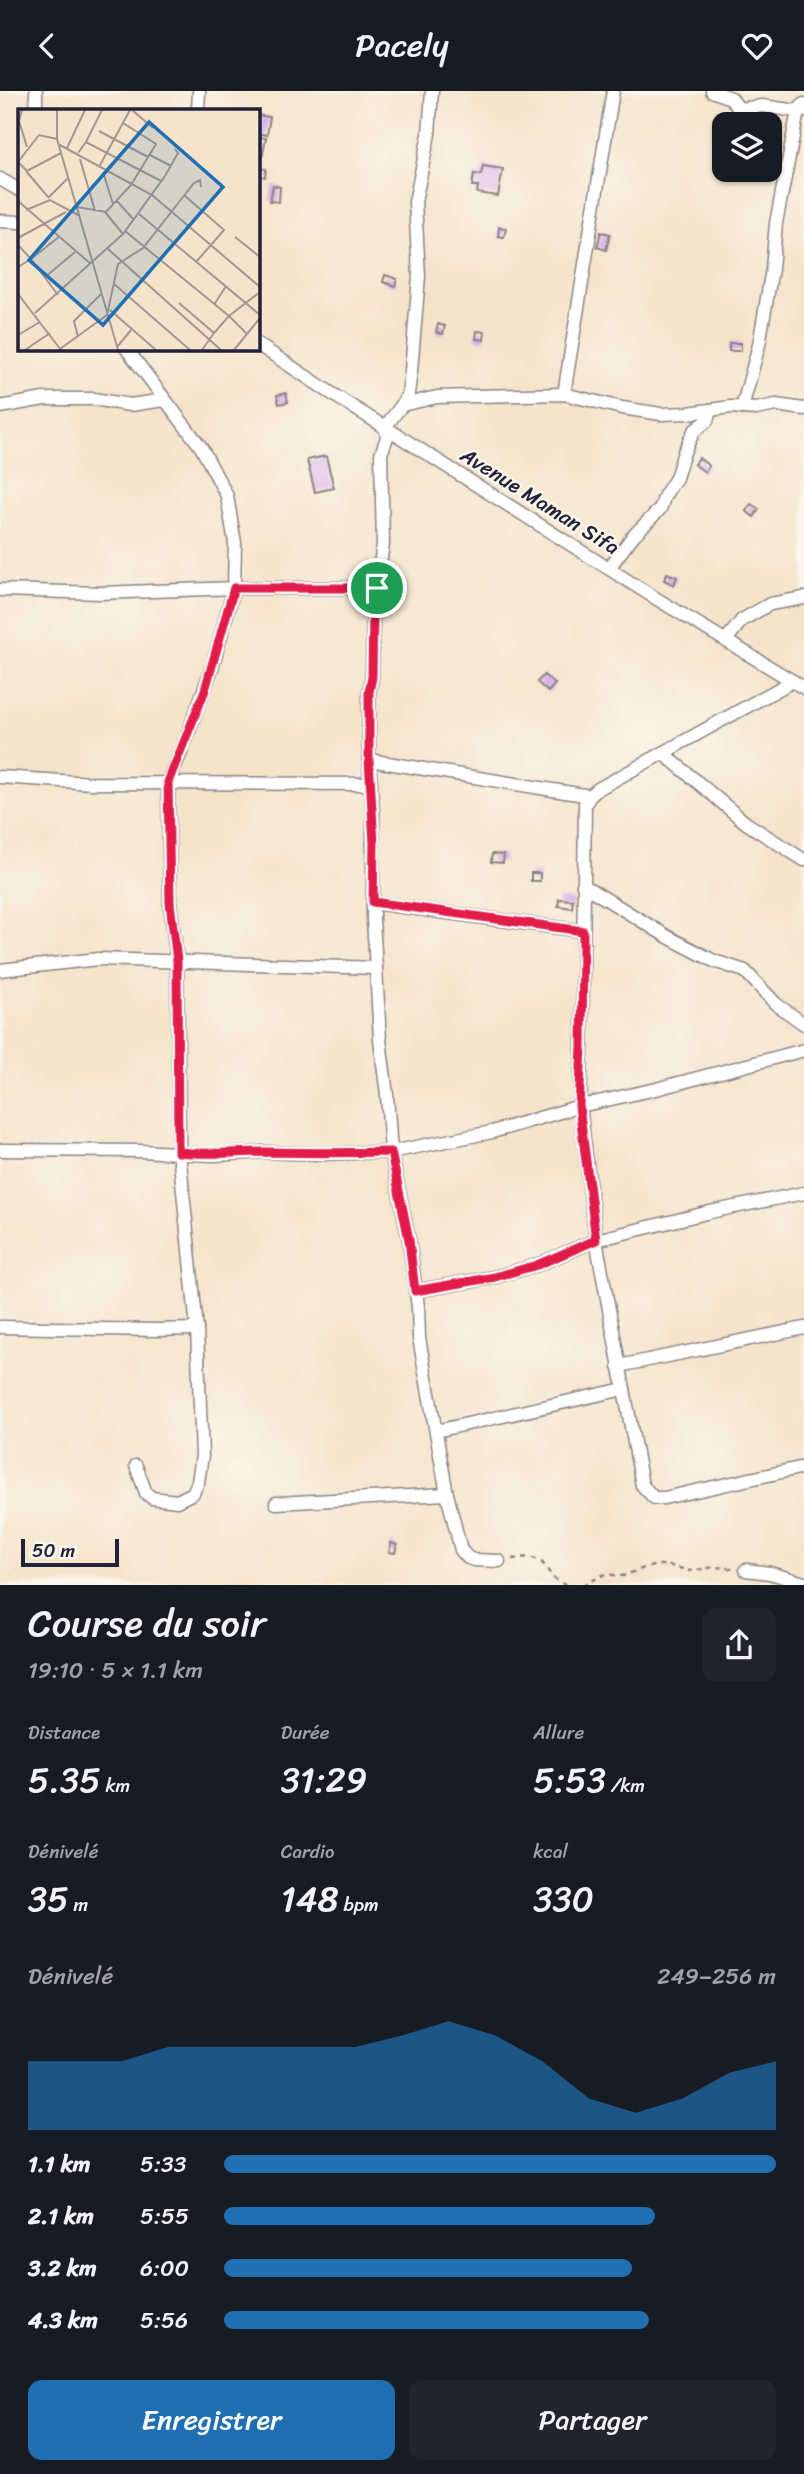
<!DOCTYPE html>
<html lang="fr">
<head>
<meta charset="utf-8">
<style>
  :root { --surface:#171b24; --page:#20242c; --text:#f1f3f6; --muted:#9ea1a6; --accent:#1f6fb2 }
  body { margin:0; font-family:Sriracha,sans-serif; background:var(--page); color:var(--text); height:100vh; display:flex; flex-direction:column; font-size:26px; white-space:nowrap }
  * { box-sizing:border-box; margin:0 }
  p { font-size:23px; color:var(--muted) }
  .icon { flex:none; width:38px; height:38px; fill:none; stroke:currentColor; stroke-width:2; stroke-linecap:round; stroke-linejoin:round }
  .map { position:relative; height:1494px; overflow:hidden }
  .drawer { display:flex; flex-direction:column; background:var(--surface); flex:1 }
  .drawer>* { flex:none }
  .fabs { position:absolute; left:712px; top:21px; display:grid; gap:14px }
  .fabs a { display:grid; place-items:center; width:70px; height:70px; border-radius:14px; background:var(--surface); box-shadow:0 2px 5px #0004; font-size:35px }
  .scale { position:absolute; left:21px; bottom:18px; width:98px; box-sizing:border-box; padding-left:7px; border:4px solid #22223b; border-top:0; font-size:19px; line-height:24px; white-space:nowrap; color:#22223b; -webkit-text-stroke:5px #fbf7ec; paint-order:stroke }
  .pin { position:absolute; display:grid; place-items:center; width:60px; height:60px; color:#fff; margin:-30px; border:4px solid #fff; border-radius:50%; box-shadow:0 2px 7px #0007 }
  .round { display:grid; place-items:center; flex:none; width:74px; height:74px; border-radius:14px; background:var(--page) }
  .head { display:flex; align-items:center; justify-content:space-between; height:119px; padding:0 28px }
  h1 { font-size:38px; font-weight:600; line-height:52px }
  .metrics { display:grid; grid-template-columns:repeat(3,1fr); gap:10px; height:119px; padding:7px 28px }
  .metrics div { display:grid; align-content:center }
  .metrics b { font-size:35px; font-weight:600 }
  .metrics small { font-size:19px; font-weight:400 }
  .metrics p { font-size:19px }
  .chart { height:196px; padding:14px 28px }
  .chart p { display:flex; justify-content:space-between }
  .chart svg { width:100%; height:126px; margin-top:7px; fill:var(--accent); opacity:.7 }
  .action { display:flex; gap:14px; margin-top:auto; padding:14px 28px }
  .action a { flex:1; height:80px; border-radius:14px; background:var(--accent); color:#fff; font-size:28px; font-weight:600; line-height:80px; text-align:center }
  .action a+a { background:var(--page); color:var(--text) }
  ul { padding:0 28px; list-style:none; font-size:23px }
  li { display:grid; grid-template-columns:112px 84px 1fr; align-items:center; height:52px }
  li i { height:18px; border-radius:9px; background:var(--accent) }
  header { display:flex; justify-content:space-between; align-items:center; height:91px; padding:0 28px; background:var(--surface); font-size:32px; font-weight:600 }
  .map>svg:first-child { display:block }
  .building { fill:#d4a8e8 }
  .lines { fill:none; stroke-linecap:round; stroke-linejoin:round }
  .minor-casing { stroke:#8c8383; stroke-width:15 }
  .path { stroke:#8c8383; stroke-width:2.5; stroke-dasharray:5 5; stroke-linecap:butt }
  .minor { stroke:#fff; stroke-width:12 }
  .route-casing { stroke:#fff; stroke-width:14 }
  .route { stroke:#e11d48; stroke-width:9 }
  .labels { text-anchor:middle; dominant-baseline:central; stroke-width:5; stroke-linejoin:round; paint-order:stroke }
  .street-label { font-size:21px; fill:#22223b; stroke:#fbf7ec }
  .inset-road { fill:none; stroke:#a19691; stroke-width:2 }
  .view { fill:#1f6fb2; fill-opacity:0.15; stroke:#1f6fb2; stroke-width:3.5 }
  .inset-edge { fill:none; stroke:#22223b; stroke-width:3.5 }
</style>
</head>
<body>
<header><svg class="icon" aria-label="back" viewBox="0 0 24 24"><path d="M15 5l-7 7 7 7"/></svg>Pacely<svg class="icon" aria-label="heart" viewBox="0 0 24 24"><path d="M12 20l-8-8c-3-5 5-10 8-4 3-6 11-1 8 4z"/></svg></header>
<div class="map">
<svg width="804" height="1494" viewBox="0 0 804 1494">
  <rect width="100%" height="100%" fill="#fbf7ec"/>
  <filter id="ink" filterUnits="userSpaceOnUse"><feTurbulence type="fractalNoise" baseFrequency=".0143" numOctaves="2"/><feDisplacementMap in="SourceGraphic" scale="14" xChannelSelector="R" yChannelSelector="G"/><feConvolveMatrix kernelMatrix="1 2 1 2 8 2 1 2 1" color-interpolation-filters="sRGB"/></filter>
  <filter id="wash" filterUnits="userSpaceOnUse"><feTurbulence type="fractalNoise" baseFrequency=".00686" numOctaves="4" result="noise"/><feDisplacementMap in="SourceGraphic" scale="28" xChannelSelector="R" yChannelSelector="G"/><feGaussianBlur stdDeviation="1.57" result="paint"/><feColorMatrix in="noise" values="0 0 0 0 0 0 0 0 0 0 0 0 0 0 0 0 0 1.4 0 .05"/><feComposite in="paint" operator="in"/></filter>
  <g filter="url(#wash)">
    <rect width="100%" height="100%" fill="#f5e4cb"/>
    <g id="blocks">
      <g class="building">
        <path d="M257,24L270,26L267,44L257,42Z"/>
        <path d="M257,46L266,47L260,77L266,78L265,86L257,85Z"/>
        <path d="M483,75L503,78L498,105L477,102L478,95H472L474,83L481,84Z"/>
        <path d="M273,94L280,96L279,111L270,110Z"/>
        <path d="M499,136L506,137L504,146L498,145Z"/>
        <path d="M601,141L610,143L606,159L597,156Z"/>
        <path d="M385,184L397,188L395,195L383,191Z"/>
        <path d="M438,233L445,235L443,243L436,241Z"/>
        <path d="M477,240L485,241L484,249L476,248Z"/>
        <rect x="729" y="252" width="12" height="8"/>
        <path d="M286,302L288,311L279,313L277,304Z"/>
        <path d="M326,365L334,397L315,401L307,369Z"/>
        <path d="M699,367L709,375L705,381L694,373Z"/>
        <path d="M751,413L759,418L754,426L746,420Z"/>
        <path d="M667,482L677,486L674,494L664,489Z"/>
        <path d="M544,584L555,593L548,601L537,591Z"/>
        <path d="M492,763L504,764L503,772L491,771Z"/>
        <rect x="531" y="782" width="9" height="8"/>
        <path d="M559,808L573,809L572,817L558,815Z"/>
        <path d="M391,1452L397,1454L395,1462L389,1461Z"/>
      </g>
    </g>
  </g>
  <g filter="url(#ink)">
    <use href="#blocks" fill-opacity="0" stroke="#8c8383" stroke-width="2"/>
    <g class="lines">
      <defs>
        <g id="minor">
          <path d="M432,0L429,43L415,111L419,185L411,280L408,303L402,314L385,336L387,346L381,363L383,453L373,521L372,586L369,602V669L373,722V828L376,877L380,949L387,1004L391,1061L409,1149L418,1216L419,1247L431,1314L447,1403L461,1459L468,1467L474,1469L499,1470"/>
          <path d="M712,0L731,7L739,18L762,15L798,20L804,13"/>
          <path d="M36,19V0"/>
          <path d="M198,19L199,0"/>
          <path d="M0,88L19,99"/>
          <path d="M0,130L19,131"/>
          <path d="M257,253L337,306L652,505L804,597"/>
          <path d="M126,257L201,356L227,405L235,452L234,497L212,577L182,659L168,691L170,812L177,870L179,1061L197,1238L202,1365L198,1391L193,1402L177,1410L152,1407L146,1402L136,1375"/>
          <path d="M564,303L613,0"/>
          <path d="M402,314L437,306L564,303L622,317L661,323L688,322L731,316L756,318L776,314L804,318"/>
          <path d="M0,316L44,308H93L130,314L164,309"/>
          <path d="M742,317L759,254L772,178L776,132L798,20H804"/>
          <path d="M609,477L633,445L660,418L665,404L676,387L684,361L694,340L707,330L710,319"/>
          <path d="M0,499L100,502L234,497H377"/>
          <path d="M726,549L742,529L770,513L804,507"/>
          <path d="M793,590L598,698L590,705L585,713L582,956L580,1015L596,1149L642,1394L654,1407H664L804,1376"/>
          <path d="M663,662L746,732L804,769"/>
          <path d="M369,669L590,705"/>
          <path d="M0,686L92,692L371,693"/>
          <path d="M583,794L668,846L714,870L745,880L776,913L804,933"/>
          <path d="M373,812L583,840"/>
          <path d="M0,879L98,868L376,877"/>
          <path d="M0,1059L141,1060L213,1064L263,1061L319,1063L391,1061L492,1041L580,1015L656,998L804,959"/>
          <path d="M415,1200L495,1186L537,1174L596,1149L710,1121L804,1102"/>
          <path d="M0,1236L154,1239L197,1238"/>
          <path d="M619,1275L804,1237"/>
          <path d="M436,1340L624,1298"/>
          <path d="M276,1412L447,1403"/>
          <path d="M746,1479L770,1482L804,1492"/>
        </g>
      </defs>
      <use href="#minor" class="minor-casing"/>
      <g class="path">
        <path d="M512,1468C554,1460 539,1485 566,1494"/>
        <path d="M583,1494L605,1483L623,1485L641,1478L657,1474H668L690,1480L715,1476L735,1478"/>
      </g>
      <use href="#minor" class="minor"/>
    </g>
  </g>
  <g class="lines" filter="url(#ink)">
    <defs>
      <path id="route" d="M234,497H377L373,521L372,586L369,601V669L374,752L373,811L583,840L582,956L579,1015L596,1149L537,1174L495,1186L415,1200L409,1149L391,1061C349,1062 308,1062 266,1061C236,1061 208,1064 178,1061L177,870L170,812L168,691L205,599Z"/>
    </defs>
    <use href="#route" class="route-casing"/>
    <use href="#route" class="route"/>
  </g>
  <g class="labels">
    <g class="street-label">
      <text transform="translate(540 410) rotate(32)">Avenue Maman Sifa</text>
    </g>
  </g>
  <g transform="translate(18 18)">
    <rect width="242" height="242" fill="#f5e4cb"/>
    <path class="inset-road" d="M4,1L1,12L9,38M39,1V30L100,241M114,1L135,19M81,22L130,48M68,33L84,1M40,35L134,86L242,178M49,39L67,1M60,44L68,33L143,72M132,46L153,57M62,50L77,102M0,53L21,26L39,30M1,54L9,62L43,44M81,58L112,1M8,62L30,88M85,63L95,95M166,86L206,121L178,153M30,89L50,69M0,92L73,155M99,92L116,111M59,98L88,103L113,76L138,35L105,14M8,101L32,91L62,107M87,103L105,125M121,105L242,206M107,122L211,207L242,183M217,128L242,148M0,129L48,103M0,136L13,150L42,127M90,140L203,241M0,158L13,150L40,186M26,169L57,143M95,174L172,241M0,185L43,241M161,194L196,224L184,241M196,196L208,177M92,201L138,241M17,204L105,125L147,67L160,44L157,40M196,224L211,207L229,225M0,226L22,213M60,228L56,212L84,184M99,238L113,221M42,240L89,206L100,155L125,139L176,74L182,71L183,78M7,241L32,224M216,241L242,209"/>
    <path class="view" d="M131,13L205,78L85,216L11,151Z"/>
    <rect width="242" height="242" class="inset-edge"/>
  </g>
</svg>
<div class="fabs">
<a><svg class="icon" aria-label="layers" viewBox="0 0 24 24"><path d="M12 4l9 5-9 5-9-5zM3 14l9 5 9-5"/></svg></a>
</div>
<div class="scale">50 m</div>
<div class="pin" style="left:377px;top:497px;background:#1e9e55"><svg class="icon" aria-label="arrive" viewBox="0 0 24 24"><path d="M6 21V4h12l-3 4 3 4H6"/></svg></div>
</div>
<section class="drawer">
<div class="head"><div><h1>Course du soir</h1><p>19:10 · 5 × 1.1 km</p></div><a class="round"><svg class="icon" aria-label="share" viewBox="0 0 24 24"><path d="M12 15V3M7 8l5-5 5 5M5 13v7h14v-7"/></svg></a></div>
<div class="metrics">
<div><p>Distance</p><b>5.35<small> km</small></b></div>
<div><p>Durée</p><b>31:29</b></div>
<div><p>Allure</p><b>5:53<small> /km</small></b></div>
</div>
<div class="metrics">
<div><p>Dénivelé</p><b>35<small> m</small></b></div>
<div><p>Cardio</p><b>148<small> bpm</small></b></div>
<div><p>kcal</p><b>330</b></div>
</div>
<div class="chart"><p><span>Dénivelé</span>249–256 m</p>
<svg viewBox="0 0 160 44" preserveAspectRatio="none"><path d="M0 44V20L10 20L20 20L30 15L40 15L50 15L60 15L70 15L80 11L90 6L100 11L110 20L120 33L130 38L140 33L150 24L160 20V44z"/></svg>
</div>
<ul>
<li><b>1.1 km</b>5:33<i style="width:100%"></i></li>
<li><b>2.1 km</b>5:55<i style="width:78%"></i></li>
<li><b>3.2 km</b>6:00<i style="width:74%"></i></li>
<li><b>4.3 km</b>5:56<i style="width:77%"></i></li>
</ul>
<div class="action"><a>Enregistrer</a><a>Partager</a></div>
</section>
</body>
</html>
